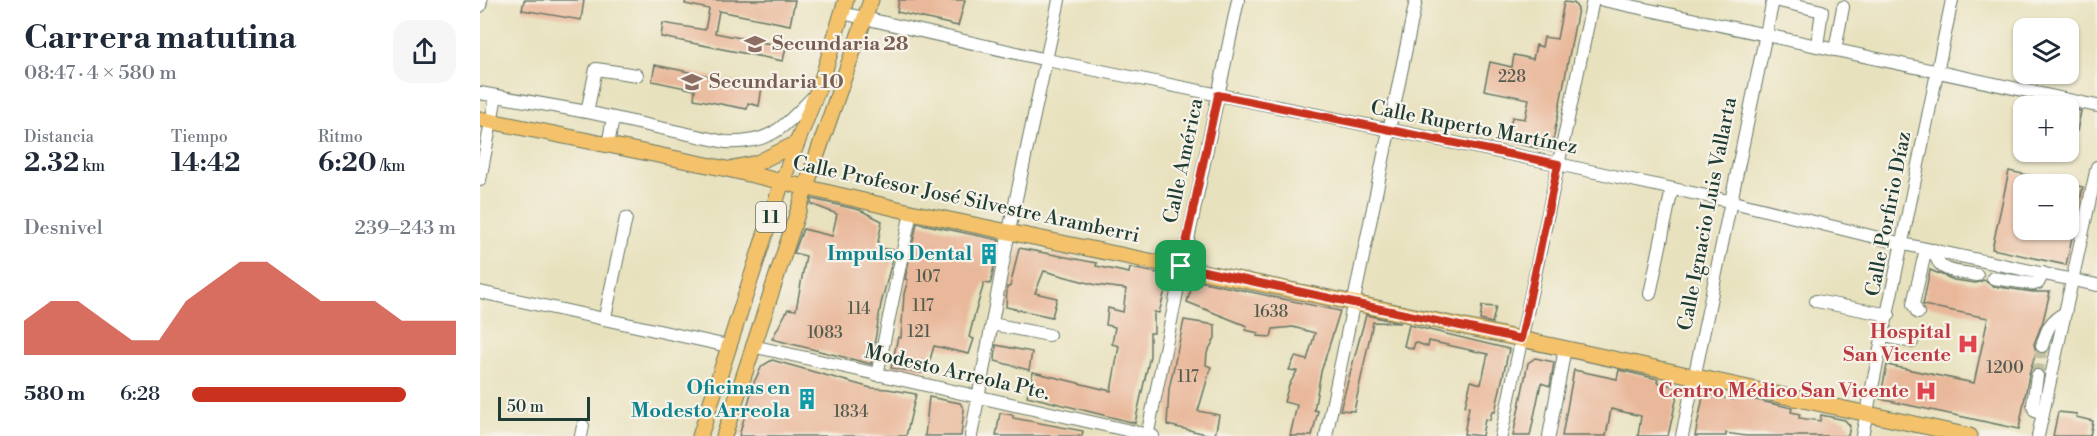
<!DOCTYPE html>
<html lang="es">
<head>
<meta charset="utf-8">
<style>
  :root { --surface:#fff; --page:#f6f6f7; --text:#1f2937; --muted:#747a83; --accent:#c8321e }
  body { margin:0; font-family:"Libre Bodoni",serif; background:var(--page); color:var(--text); height:100vh; display:flex; flex-direction:column; font-size:22px; white-space:nowrap }
  * { box-sizing:border-box; margin:0 }
  p { font-size:20px; color:var(--muted) }
  .icon { flex:none; width:33px; height:33px; fill:none; stroke:currentColor; stroke-width:2; stroke-linecap:round; stroke-linejoin:round }
  .map { position:relative; flex:1; overflow:hidden }
  .sheet { display:flex; flex-direction:column; background:var(--surface); width:480px }
  .sheet>* { flex:none }
  .tools { position:absolute; left:1533px; top:18px; display:grid; gap:12px }
  .tools a { display:grid; place-items:center; width:66px; height:66px; border-radius:12px; background:var(--surface); box-shadow:0 2px 4px #0004; font-size:30px }
  .scale { position:absolute; left:18px; bottom:15px; width:92px; box-sizing:border-box; padding-left:6px; border:3px solid #1f3d34; border-top:0; font-size:16px; line-height:21px; white-space:nowrap; color:#1f3d34; -webkit-text-stroke:4px #f7f3e8; paint-order:stroke }
  .pin { position:absolute; display:grid; place-items:center; width:51px; height:51px; color:#fff; margin:-26px; border-radius:12px; box-shadow:0 3px 9px #0006 }
  .round { display:grid; place-items:center; flex:none; width:63px; height:63px; border-radius:18px; background:var(--page) }
  .summary { display:flex; align-items:center; justify-content:space-between; height:102px; padding:0 24px }
  h1 { font-size:33px; font-weight:700; line-height:45px }
  .stats { display:grid; grid-template-columns:repeat(3,1fr); gap:9px; height:102px; padding:6px 24px }
  .stats div { display:grid; align-content:center }
  .stats b { font-size:26px; font-weight:700 }
  .stats small { font-size:16px; font-weight:400 }
  .stats p { font-size:16px }
  .chart { height:168px; padding:12px 24px }
  .chart p { display:flex; justify-content:space-between }
  .chart svg { width:100%; height:108px; margin-top:6px; fill:var(--accent); opacity:.7 }
  ul { padding:0 24px; list-style:none; font-size:20px }
  li { display:grid; grid-template-columns:96px 72px 1fr; align-items:center; height:45px }
  li i { height:15px; border-radius:8px; background:var(--accent) }
  main { display:flex; flex:1; min-height:0 }
  .map>svg:first-child { display:block }
  .building { fill:#e9b79a }
  .lines { fill:none; stroke-linecap:round; stroke-linejoin:round }
  .minor-tunnel { stroke:#c0c0a2; stroke-width:12; stroke-dasharray:12 6; stroke-linecap:butt }
  .minor-casing { stroke:#657664; stroke-width:14 }
  .major-casing { stroke:#657664; stroke-width:17 }
  .minor { stroke:#fff; stroke-width:12 }
  .major { stroke:#f3c26a; stroke-width:15 }
  .route-casing { stroke:#fff; stroke-width:12 }
  .route { stroke:#c8321e; stroke-width:8 }
  .labels { text-anchor:middle; dominant-baseline:central; stroke-width:4.5; stroke-linejoin:round; paint-order:stroke }
  .number-label { font-size:16px; fill:#525c4e }
  .shield { fill:#f7f3e8; stroke:#60746a; stroke-width:1.5 }
  .shield-label { font-size:18px; font-weight:bold; fill:#1f3d34 }
  .education-label { font-size:20px; font-weight:bold; fill:#785e54; stroke:#f7f3e8; text-anchor:start }
  .street-label { font-size:20px; fill:#1f3d34; stroke:#f7f3e8 }
  .culture-label { font-size:20px; font-weight:bold; fill:#0d838f; stroke:#f7f3e8; text-anchor:end }
  .health-label { font-size:20px; font-weight:bold; fill:#be3a42; stroke:#f7f3e8; text-anchor:end }
</style>
</head>
<body>
<main>
<section class="sheet">
<div class="summary"><div><h1>Carrera matutina</h1><p>08:47 · 4 × 580 m</p></div><a class="round"><svg class="icon" aria-label="share" viewBox="0 0 24 24"><path d="M12 15V3M7 8l5-5 5 5M5 13v7h14v-7"/></svg></a></div>
<div class="stats">
<div><p>Distancia</p><b>2.32<small> km</small></b></div>
<div><p>Tiempo</p><b>14:42</b></div>
<div><p>Ritmo</p><b>6:20<small> /km</small></b></div>
</div>
<div class="chart"><p><span>Desnivel</span>239–243 m</p>
<svg viewBox="0 0 160 44" preserveAspectRatio="none"><path d="M0 44V30L10 22L20 22L30 30L40 38L50 38L60 22L70 14L80 6L90 6L100 14L110 22L120 22L130 22L140 30L150 30L160 30V44z"/></svg>
</div>
<ul>
<li><b>580 m</b>6:28<i style="width:81%"></i></li>
</ul>
</section>
<div class="map">
<svg width="1617" height="436" viewBox="0 0 1617 436">
  <rect width="100%" height="100%" fill="#f7f3e8"/>
  <filter id="ink" filterUnits="userSpaceOnUse"><feTurbulence type="fractalNoise" baseFrequency=".0167" numOctaves="2"/><feDisplacementMap in="SourceGraphic" scale="12" xChannelSelector="R" yChannelSelector="G"/><feConvolveMatrix kernelMatrix="1 2 1 2 8 2 1 2 1" color-interpolation-filters="sRGB"/></filter>
  <filter id="wash" filterUnits="userSpaceOnUse"><feTurbulence type="fractalNoise" baseFrequency=".008" numOctaves="4" result="noise"/><feDisplacementMap in="SourceGraphic" scale="24" xChannelSelector="R" yChannelSelector="G"/><feGaussianBlur stdDeviation="1.35" result="paint"/><feColorMatrix in="noise" values="0 0 0 0 0 0 0 0 0 0 0 0 0 0 0 0 0 1.4 0 .05"/><feComposite in="paint" operator="in"/></filter>
  <g filter="url(#wash)">
    <rect width="100%" height="100%" fill="#e8e1bd"/>
    <g id="blocks">
      <g class="building">
        <path d="M44,0H104L101,20L42,10Z"/>
        <path d="M206,0H315L310,25L239,11L235,33L306,47L303,61L181,37L183,23L225,30L229,9L205,4Z"/>
        <path d="M419,0H485L478,26L417,12Z"/>
        <path d="M1084,2L1094,3L1098,9L1071,151L1027,142L1032,117L1045,119L1049,99L1004,90L1010,62L1032,67L1034,55L1053,59L1056,45L1062,47L1064,37L1077,39Z"/>
        <path d="M175,65L282,87L279,106L268,103L267,109L214,99L215,90L172,81Z"/>
        <path d="M1588,108L1601,111L1597,131L1588,130Z"/>
        <path d="M1529,171L1570,180V184H1544V230H1588V184L1603,187L1586,265L1512,249Z"/>
        <path d="M332,199L380,210L402,221L397,248L415,250L401,304L391,364L292,339L308,309L316,310L326,256L314,253L323,229L352,236L357,214L331,204Z"/>
        <path d="M437,223L519,240L511,281L510,284L504,283L494,317L489,337L494,339L489,354L454,346L447,370L442,369L441,373L411,368L418,337L421,338L424,294L428,280L425,279Z"/>
        <path d="M539,248L617,263L616,266L649,273L650,268L689,275L679,313L674,312V333H670V356L655,423L547,396L553,372L631,391L639,346L632,344L635,327L626,325L628,308L643,312L646,289L616,285L564,271L555,293L577,298L572,317L526,307L527,287H530Z"/>
        <path d="M1450,270L1474,280L1496,283L1504,280L1512,286L1553,292H1570L1563,321L1554,344L1556,352L1549,375L1539,429L1400,399L1407,365L1494,383L1508,318L1443,305Z"/>
        <path d="M714,280L860,311L841,372L834,410L838,411L832,436H810L817,405L804,402L809,385L817,371L809,370L815,357L827,360L835,333L813,327L793,329L791,337L777,336L779,333L765,330L767,326L707,302Z"/>
        <path d="M1002,306L1016,307L1012,323L1000,320Z"/>
        <path d="M886,315L921,323L893,322L874,411L860,410Z"/>
        <path d="M704,320L735,325V338L727,353L726,365L731,367L718,411L739,415L735,436L687,425L689,389Z"/>
        <path d="M929,325L1029,349L1015,412L1012,411L1010,420L1005,419L1002,436L984,434L989,407L985,406L991,381L1001,384L1008,354L949,341L948,347L935,342L933,349L924,346Z"/>
        <path d="M516,345L552,352L549,370L515,361Z"/>
        <path d="M1055,358L1074,362L1070,386L1061,383L1050,436H1033L1048,363Z"/>
        <path d="M292,360L391,388L408,389L436,394L426,436H259L274,382L282,366Z"/>
        <path d="M1094,370L1137,379L1139,370L1178,379L1177,382L1196,387L1198,392L1188,436H1158L1161,416L1131,409L1126,436H1082Z"/>
        <path d="M1224,392L1253,400L1254,395L1312,408L1311,412L1320,414L1319,418L1340,421L1341,415L1365,420L1370,426L1368,436H1266L1246,433V436H1215Z"/>
        <path d="M449,397L480,403L484,410L481,436H445Z"/>
        <path d="M1578,412L1597,414L1596,417L1613,421L1610,436H1573Z"/>
        <path d="M520,413L533,415V418L603,431L602,436H516Z"/>
      </g>
    </g>
  </g>
  <g filter="url(#ink)">
    <use href="#blocks" fill-opacity="0" stroke="#657664" stroke-width="1.5"/>
    <g class="lines">
      <path class="minor-tunnel" d="M1557,376L1562,346"/>
      <defs>
        <g id="minor">
          <path d="M1123,0L1617,106"/>
          <path d="M1295,0L1342,11L1337,46"/>
          <path d="M0,6L1,0"/>
          <path d="M362,13L567,60L1078,164L1249,201L1423,244L1617,285"/>
          <path d="M1355,50L1363,7"/>
          <path d="M0,93L107,112L245,142C292,144 303,127 334,96"/>
          <path d="M107,112L116,69L157,75"/>
          <path d="M128,145L133,118"/>
          <path d="M0,180L16,96"/>
          <path d="M1454,250C1458,274 1477,271 1497,275"/>
          <path d="M1513,278L1554,284L1558,283L1563,273"/>
          <path d="M0,292L248,346"/>
          <path d="M1170,294L1192,189"/>
          <path d="M1336,301L1409,315"/>
          <path d="M1438,313L1433,304L1446,249"/>
          <path d="M125,317L146,218"/>
          <path d="M512,324L569,335"/>
          <path d="M1404,336L1432,342"/>
          <path d="M272,346L673,436"/>
          <path d="M1562,346C1567,330 1569,321 1585,313"/>
          <path d="M397,375L431,212"/>
          <path d="M1557,376L1553,404L1555,411L1563,415"/>
          <path d="M101,436L103,426"/>
          <path d="M491,436L529,231L579,0"/>
          <path d="M667,436L758,0"/>
          <path d="M846,436L936,0"/>
          <path d="M1021,436L1113,0"/>
          <path d="M1069,436L1085,348"/>
          <path d="M1202,436L1293,0"/>
          <path d="M1382,436L1472,0"/>
          <path d="M1558,436L1617,167"/>
        </g>
        <g id="major">
          <path d="M0,119L247,169L431,212L874,303L1490,436"/>
          <path d="M253,168L277,163L317,143"/>
          <path d="M220,436L302,182L343,76L366,0"/>
          <path d="M244,436L331,172L391,0"/>
        </g>
      </defs>
      <use href="#minor" class="minor-casing"/>
      <use href="#major" class="major-casing"/>
      <use href="#minor" class="minor"/>
      <use href="#major" class="major"/>
    </g>
  </g>
  <g class="lines" filter="url(#ink)">
    <defs>
      <path id="route" d="M738,95L1078,164L1041,339L701,266Z"/>
    </defs>
    <use href="#route" class="route-casing"/>
    <use href="#route" class="route"/>
  </g>
  <defs>
    <symbol id="school-bare" viewBox="-9 -9 18 18"><path d="M0-5L7-2L0 1L-7-2ZM-4 1L0 2.5L4 1V4Q0 6-4 4Z" fill="#8d6e63" stroke="#f7f3e8" stroke-width="2.5" paint-order="stroke"/></symbol>
    <symbol id="building-bare" viewBox="-9 -9 18 18"><path d="M-4-6H4V6H1V3H-1V6H-4ZM-2.5-4.3h1.7v1.8h-1.7ZM.8-4.3h1.7v1.8H.8ZM-2.5-1h1.7V.8h-1.7ZM.8-1h1.7V.8H.8Z" fill="#0f9aa8" stroke="#f7f3e8" stroke-width="2.5" paint-order="stroke"/></symbol>
    <symbol id="hospital-bare" viewBox="-9 -9 18 18"><path d="M-5-5h3v3.5h4V-5h3V5h-3V1.5h-4V5h-3Z" fill="#e0444e" stroke="#f7f3e8" stroke-width="2.5" paint-order="stroke"/></symbol>
  </defs>
  <g fill-rule="evenodd">
    <use href="#school-bare" x="260" y="29" width="30" height="30"/>
    <use href="#school-bare" x="197" y="67" width="30" height="30"/>
    <use href="#building-bare" x="494" y="239" width="30" height="30"/>
    <use href="#hospital-bare" x="1473" y="329" width="30" height="30"/>
    <use href="#hospital-bare" x="1431" y="376" width="30" height="30"/>
    <use href="#building-bare" x="312" y="384" width="30" height="30"/>
  </g>
  <g class="labels">
    <g class="number-label">
      <text x="1032" y="77">228</text>
      <text x="448" y="277">107</text>
      <text x="443" y="306">117</text>
      <text x="379" y="309">114</text>
      <text x="791" y="312">1638</text>
      <text x="439" y="332">121</text>
      <text x="345" y="333">1083</text>
      <text x="1525" y="368">1200</text>
      <text x="708" y="377">117</text>
      <text x="371" y="412">1834</text>
    </g>
    <rect class="shield" x="276" y="202" width="30" height="30" rx="4.5"/>
    <g class="shield-label">
      <text x="291" y="217">11</text>
    </g>
    <g class="education-label">
      <text x="292" y="44">Secundaria 28</text>
      <text x="229" y="82">Secundaria 10</text>
    </g>
    <g class="street-label">
      <text transform="translate(994 128) rotate(11)">Calle Ruperto Martínez</text>
      <text transform="translate(704 161) rotate(-78)">Calle América</text>
      <text transform="translate(486 200) rotate(12)">Calle Profesor José Silvestre Aramberri</text>
      <text transform="translate(1228 214) rotate(-79)">Calle Ignacio Luis Vallarta</text>
      <text transform="translate(1409 214) rotate(-79)">Calle Porfirio Díaz</text>
      <text transform="translate(477 373) rotate(13)">Modesto Arreola Pte.</text>
    </g>
    <g class="culture-label">
      <text x="492" y="254">Impulso Dental</text>
      <text x="310" y="388">Oficinas en<tspan x="310" dy="23">Modesto Arreola</tspan></text>
    </g>
    <g class="health-label">
      <text x="1471" y="332">Hospital<tspan x="1471" dy="23">San Vicente</tspan></text>
      <text x="1429" y="391">Centro Médico San Vicente</text>
    </g>
  </g>
</svg>
<div class="tools">
<a><svg class="icon" aria-label="layers" viewBox="0 0 24 24"><path d="M12 4l9 5-9 5-9-5zM3 14l9 5 9-5"/></svg></a>
<a>+</a>
<a>−</a>
</div>
<div class="scale">50 m</div>
<div class="pin" style="left:701px;top:266px;background:#1e9e55"><svg class="icon" aria-label="arrive" viewBox="0 0 24 24"><path d="M6 21V4h12l-3 4 3 4H6"/></svg></div>
</div>
</main>
</body>
</html>
